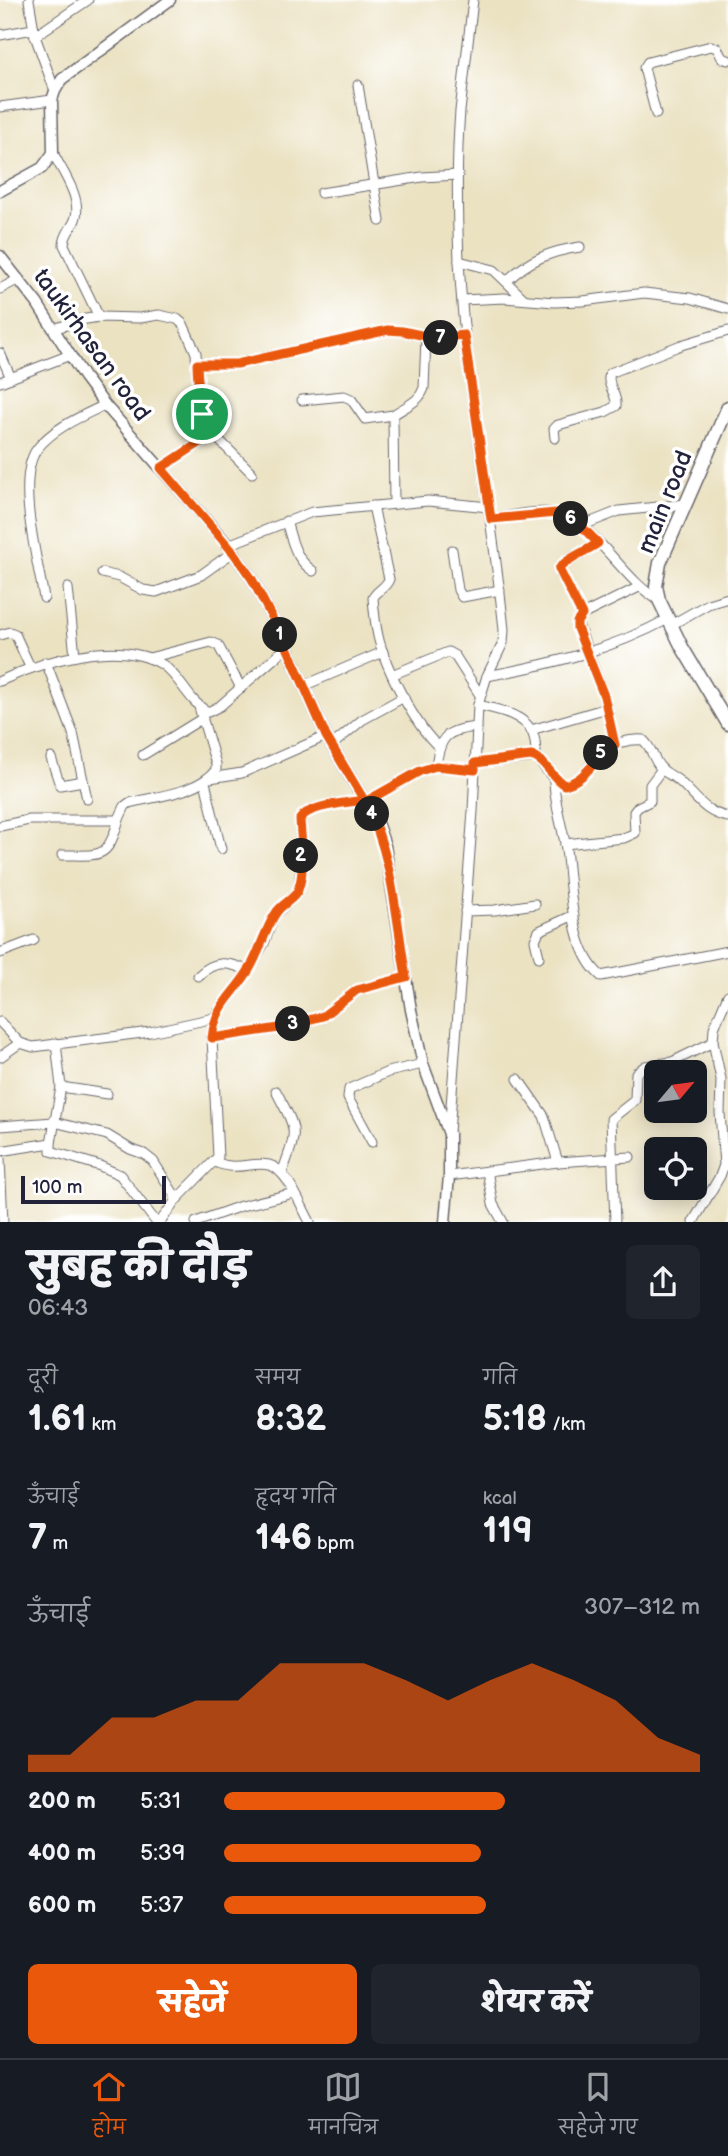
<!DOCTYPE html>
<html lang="hi">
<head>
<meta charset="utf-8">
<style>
  :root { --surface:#171b24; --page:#20242c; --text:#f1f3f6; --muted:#9ea1a6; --line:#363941; --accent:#ea580c }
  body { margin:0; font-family:"Balsamiq Sans","Playpen Sans Deva",sans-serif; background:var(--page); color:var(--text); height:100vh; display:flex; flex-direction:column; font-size:26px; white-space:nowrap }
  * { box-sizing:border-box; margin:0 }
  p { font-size:23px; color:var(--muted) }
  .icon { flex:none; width:38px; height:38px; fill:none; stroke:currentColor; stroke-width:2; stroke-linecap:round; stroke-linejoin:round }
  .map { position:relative; height:1222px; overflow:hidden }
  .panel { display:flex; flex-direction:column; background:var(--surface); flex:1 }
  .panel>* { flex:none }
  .needle { width:46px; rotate:61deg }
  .controls { position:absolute; left:644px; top:1060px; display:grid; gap:14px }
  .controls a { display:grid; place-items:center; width:63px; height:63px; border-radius:10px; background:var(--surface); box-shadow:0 4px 18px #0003; font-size:35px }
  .scale { position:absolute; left:21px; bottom:18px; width:145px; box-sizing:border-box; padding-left:7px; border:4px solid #22223b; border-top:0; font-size:19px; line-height:24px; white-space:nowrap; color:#22223b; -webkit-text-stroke:5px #fff; paint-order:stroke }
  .pin { position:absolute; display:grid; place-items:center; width:60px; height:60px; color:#fff; margin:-30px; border:4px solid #fff; border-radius:50%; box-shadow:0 2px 7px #0007 }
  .km { position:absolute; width:35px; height:35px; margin:-18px; border-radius:50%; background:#222; color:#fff; font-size:19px; line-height:35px; text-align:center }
  .round { display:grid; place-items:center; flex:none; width:74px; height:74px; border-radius:10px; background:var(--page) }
  .summary { display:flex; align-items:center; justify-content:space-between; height:119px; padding:0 28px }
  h1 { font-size:38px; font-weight:800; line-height:52px }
  .figures { display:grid; grid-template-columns:repeat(3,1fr); gap:10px; height:119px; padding:7px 28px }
  .figures div { display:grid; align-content:center }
  .figures b { font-size:35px; font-weight:800 }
  .figures small { font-size:19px; font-weight:400 }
  .figures p { font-size:19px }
  .chart { height:196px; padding:14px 28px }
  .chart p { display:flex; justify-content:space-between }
  .chart svg { width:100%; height:126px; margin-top:7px; fill:var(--accent); opacity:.7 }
  .cta { display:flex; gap:14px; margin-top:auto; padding:14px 28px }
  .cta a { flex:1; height:80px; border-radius:10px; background:var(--accent); color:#fff; font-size:28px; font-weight:800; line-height:80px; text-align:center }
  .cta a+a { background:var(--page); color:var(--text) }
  ul { padding:0 28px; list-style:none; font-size:23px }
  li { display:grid; grid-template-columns:112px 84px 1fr; align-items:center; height:52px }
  li i { height:18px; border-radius:9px; background:var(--accent) }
  .tabs { display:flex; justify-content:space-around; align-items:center; height:98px; border-top:2px solid var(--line); background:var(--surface); font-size:19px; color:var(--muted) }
  .tabs a { display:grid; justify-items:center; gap:4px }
  .tabs .on { color:var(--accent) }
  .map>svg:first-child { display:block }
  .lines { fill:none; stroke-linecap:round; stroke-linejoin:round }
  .minor-casing { stroke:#68656a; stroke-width:11 }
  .tertiary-casing { stroke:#68656a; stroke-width:13 }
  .secondary-casing { stroke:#68656a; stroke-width:15 }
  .minor { stroke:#fff; stroke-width:9 }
  .tertiary { stroke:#fff; stroke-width:10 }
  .secondary { stroke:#fff; stroke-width:12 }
  .route-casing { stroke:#fff; stroke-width:14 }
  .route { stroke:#ea580c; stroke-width:9 }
  .labels { text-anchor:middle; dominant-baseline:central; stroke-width:7; stroke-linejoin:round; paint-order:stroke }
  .street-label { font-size:24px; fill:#22223b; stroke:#fff }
</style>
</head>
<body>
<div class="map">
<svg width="728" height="1222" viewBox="0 0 728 1222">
  <rect width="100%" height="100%" fill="#fff"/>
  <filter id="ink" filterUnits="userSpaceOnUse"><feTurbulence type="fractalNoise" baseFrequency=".0143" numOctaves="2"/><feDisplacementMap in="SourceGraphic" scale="14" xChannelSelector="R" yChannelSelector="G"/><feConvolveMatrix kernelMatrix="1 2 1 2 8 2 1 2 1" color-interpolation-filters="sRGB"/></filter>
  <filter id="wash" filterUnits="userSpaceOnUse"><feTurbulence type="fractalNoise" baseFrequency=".00686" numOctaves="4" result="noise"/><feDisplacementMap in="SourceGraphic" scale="28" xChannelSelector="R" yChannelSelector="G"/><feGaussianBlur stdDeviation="1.57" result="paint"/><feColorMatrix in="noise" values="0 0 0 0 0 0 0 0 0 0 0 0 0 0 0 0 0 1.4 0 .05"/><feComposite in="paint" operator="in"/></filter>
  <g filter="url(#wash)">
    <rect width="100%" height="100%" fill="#ebe2c2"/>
  </g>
  <g filter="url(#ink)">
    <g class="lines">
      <defs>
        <g id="minor">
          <path d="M29,0L35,36L55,91"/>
          <path d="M0,35L33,29"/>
          <path d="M35,36L88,0"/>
          <path d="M358,85L380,221"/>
          <path d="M0,107L52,100"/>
          <path d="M656,114L644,68L648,62L711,46L717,48L722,58L728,60"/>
          <path d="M53,153C62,171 83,199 75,220C71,229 64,235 64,245L99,317"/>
          <path d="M321,193L422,177L458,175"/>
          <path d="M459,261L494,270L524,299"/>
          <path d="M507,281C528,260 551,251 580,247"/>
          <path d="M0,289L19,279"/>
          <path d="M462,300L504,298L555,302L583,301L644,293L690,298L728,309"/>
          <path d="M54,329L80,320L99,317L140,318L159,315L177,319L183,324L196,353L198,390L202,414L213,434L252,473"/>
          <path d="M0,353L11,378"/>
          <path d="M197,364H237L388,330L402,331L434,339L464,335"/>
          <path d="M0,382L70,355"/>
          <path d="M302,400L344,396L351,399L365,419L393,415"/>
          <path d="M555,438L554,429L558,425L605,412L616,406C618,395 605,384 610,373L681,345L728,331"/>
          <path d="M161,468L213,434"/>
          <path d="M394,504L393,415C405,406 419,403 424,388L426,338"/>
          <path d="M373,506L389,579C386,588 377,590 373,598C374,611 375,623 378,636C385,667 415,726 439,747"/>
          <path d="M491,519C512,516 535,510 556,513C590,517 625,583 659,600"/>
          <path d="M286,521C292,541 295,559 313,571"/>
          <path d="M581,526L619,511L686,504"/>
          <path d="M228,545L312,512L428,501L489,507"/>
          <path d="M452,550L458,590L462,597L500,590"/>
          <path d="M102,573L119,577L143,590L156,592L201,575L233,552"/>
          <path d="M68,588L75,656"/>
          <path d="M44,598C38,562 15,479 37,449C53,428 82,416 105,405"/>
          <path d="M582,615L559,569C565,559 587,551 598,543"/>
          <path d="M671,625L708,604L728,598"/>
          <path d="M0,635L10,632L15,634L30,667"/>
          <path d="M149,658L211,642L218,645L241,688"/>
          <path d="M46,662L73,733L87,799"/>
          <path d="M394,674L448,652L455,656L480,695"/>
          <path d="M487,676C551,664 611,650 668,619"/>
          <path d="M0,681C43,661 120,637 163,665C181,678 189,702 208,712L220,706L287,647"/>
          <path d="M303,686L383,652"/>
          <path d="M478,705C496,709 525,714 533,734C536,741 536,749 536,757"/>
          <path d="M531,730L607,708"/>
          <path d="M615,745L604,696L577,622L582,615L639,587"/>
          <path d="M331,746L362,720L404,697"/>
          <path d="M143,755L203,718"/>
          <path d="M51,758L60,785L83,781"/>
          <path d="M475,763L536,757L554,779L564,785C583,781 589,766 601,753C610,743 631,739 643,740C652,747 653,760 661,768C666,774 674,776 679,781C696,796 704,813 728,817"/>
          <path d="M436,766C440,736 446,730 477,727"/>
          <path d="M210,778L242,773L326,736"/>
          <path d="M554,779C554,801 561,822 565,843C572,884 568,948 601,976L728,951"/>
          <path d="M205,782L221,849"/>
          <path d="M365,802L420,771L436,766L475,770"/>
          <path d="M0,826L29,820H115L119,819L125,806L129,803C157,796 198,793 216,770V764L199,707"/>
          <path d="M565,844L624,838L635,833L634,812L638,807L650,801V785L662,769"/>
          <path d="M62,855C102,855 107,860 119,819"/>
          <path d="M465,911L495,910L535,904"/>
          <path d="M0,953L34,940"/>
          <path d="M539,957L535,940L539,931L574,915"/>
          <path d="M198,976C214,960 229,961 248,971"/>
          <path d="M0,1022L20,1043L33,1047L150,1032L214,1018"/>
          <path d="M212,1038L279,1028L323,1016L357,990L406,977"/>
          <path d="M56,1043L61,1087L51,1143V1151L100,1166L120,1175L156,1222"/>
          <path d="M0,1057L20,1043"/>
          <path d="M518,1079L544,1116L558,1162"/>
          <path d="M61,1087L107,1094"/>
          <path d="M276,1091C298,1133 298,1128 282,1173"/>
          <path d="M0,1126L54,1122L107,1135L130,1149L144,1154L153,1161L177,1199"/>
          <path d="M449,1133L473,811L478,705L487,676L503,643L504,630C492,507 465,384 459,260C457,211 456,161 460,111C464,74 469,37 473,0"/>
          <path d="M372,1142L348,1098L349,1089L388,1072L423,1064"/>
          <path d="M0,1151L51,1143"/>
          <path d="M0,1159L3,1222"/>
          <path d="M215,1162C238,1172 250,1161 269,1165C287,1169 301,1206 310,1222"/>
          <path d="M487,1171L493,1204L503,1222"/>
          <path d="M449,1176L558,1162L630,1157"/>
          <path d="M160,1222L177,1199L218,1157L212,1038L214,1018L248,971L264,943L274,916L296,894L299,888L301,865L300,819C308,805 348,803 364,800"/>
          <path d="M196,1222L241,1206L294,1193"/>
          <path d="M615,1222L611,1119L635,1100L636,1073L645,1066L672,1062L713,1042"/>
          <path d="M693,1222L720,1176L724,1165L720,1113L721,1079L713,1042L714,1028L728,995"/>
        </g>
        <g id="tertiary">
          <path d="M0,191L42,168L53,153L52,100L55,91L62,79L170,0"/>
          <path d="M0,256L37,303L84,377L105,405L228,545L252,579L287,647L326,736L365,802L377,823L385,846L411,1010L423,1064L449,1134V1176L445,1222"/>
        </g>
        <path id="secondary" d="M728,407L660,563L656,586L659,600L682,647L728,724"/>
      </defs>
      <use href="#minor" class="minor-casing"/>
      <use href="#tertiary" class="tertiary-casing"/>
      <use href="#secondary" class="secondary-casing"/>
      <use href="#minor" class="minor"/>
      <use href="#tertiary" class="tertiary"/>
      <use href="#secondary" class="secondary"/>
    </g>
  </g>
  <g class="lines" filter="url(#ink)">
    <defs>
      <path id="route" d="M388,330L402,331L435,338L464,335L491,519L556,513L576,521L598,543C587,551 565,559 559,569L582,615L577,622V628L604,696L615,745C595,755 588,780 564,785C551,777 545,759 531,756L475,763V770L436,766L420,771L365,802C393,855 396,918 406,977L357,990L323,1016L279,1028L212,1038C216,1002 234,996 250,968C260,951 265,929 276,913C281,904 294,900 298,890C306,869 301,841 300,819C308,805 348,803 364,800L326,736L287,647L252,579L233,552L161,468L213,434C201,411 198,390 197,364H237Z"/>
    </defs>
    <use href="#route" class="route-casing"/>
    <use href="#route" class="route"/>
  </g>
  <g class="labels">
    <g class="street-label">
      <text transform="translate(92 345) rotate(54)">taukirhasan road</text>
      <text transform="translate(665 502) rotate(-68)">main road</text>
    </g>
  </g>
</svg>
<div class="controls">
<a><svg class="needle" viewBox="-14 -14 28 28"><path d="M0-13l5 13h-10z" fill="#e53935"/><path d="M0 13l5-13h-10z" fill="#9ea1a6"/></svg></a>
<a><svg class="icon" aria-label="locate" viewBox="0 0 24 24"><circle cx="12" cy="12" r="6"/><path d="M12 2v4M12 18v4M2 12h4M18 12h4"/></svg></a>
</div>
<div class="scale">100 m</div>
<div class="pin" style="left:202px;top:414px;background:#1e9e55"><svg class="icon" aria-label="arrive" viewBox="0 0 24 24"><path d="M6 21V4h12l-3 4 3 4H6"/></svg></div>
<b class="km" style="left:280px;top:635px">1</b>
<b class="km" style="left:301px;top:856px">2</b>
<b class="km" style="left:293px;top:1024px">3</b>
<b class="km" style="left:372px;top:814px">4</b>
<b class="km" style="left:601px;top:753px">5</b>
<b class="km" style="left:571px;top:519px">6</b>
<b class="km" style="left:441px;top:338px">7</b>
</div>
<section class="panel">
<div class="summary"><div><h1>सुबह की दौड़</h1><p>06:43</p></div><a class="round"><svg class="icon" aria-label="share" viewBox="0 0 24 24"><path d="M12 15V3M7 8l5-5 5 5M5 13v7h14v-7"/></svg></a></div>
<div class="figures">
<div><p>दूरी</p><b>1.61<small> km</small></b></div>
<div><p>समय</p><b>8:32</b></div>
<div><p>गति</p><b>5:18<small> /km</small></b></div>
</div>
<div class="figures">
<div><p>ऊँचाई</p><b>7<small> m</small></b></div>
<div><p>हृदय गति</p><b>146<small> bpm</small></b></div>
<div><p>kcal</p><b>119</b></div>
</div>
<div class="chart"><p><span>ऊँचाई</span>307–312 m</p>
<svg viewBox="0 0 160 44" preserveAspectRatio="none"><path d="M0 44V38L10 38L20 25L30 25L40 19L50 19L60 6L70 6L80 6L90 12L100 19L110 12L120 6L130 12L140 19L150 32L160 38V44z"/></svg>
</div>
<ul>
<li><b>200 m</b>5:31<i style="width:59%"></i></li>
<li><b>400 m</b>5:39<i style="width:54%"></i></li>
<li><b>600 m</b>5:37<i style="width:55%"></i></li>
</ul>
<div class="cta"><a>सहेजें</a><a>शेयर करें</a></div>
</section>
<nav class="tabs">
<a class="on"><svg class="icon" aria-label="home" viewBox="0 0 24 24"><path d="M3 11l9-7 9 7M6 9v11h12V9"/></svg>होम</a>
<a><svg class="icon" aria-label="map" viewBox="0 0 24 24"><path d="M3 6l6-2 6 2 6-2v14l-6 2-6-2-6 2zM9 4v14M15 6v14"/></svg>मानचित्र</a>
<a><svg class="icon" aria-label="saved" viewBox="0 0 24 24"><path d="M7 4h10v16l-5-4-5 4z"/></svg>सहेजे गए</a>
</nav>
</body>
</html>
